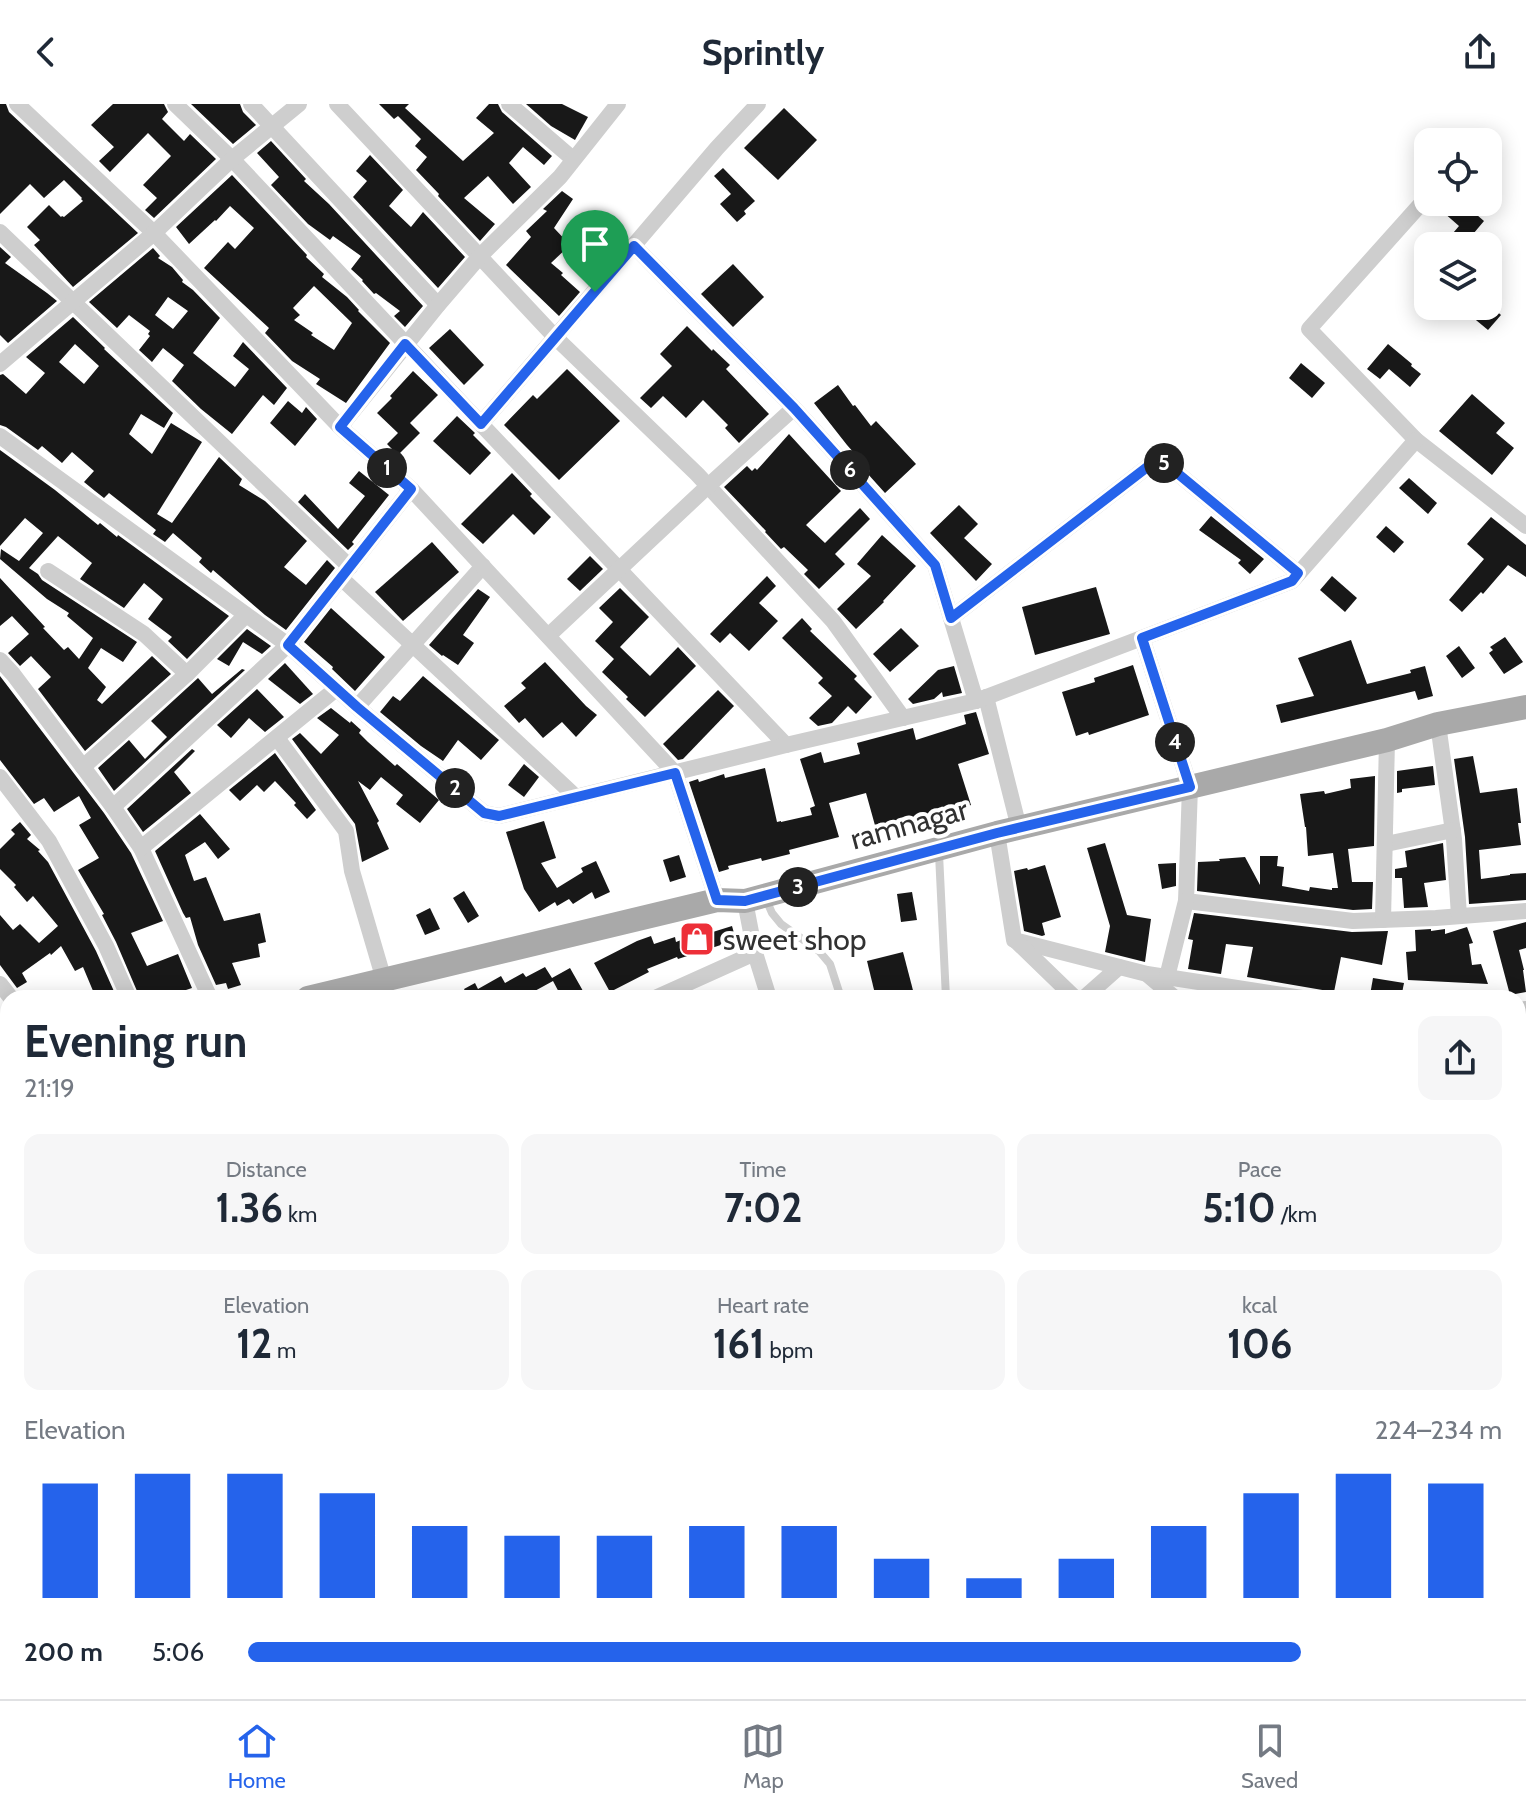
<!DOCTYPE html>
<html lang="en">
<head>
<meta charset="utf-8">
<style>
  :root { --surface:#fff; --page:#f6f6f7; --text:#1f2937; --muted:#747a83; --line:#e0e1e3; --accent:#2563eb }
  body { margin:0; font-family:Cabin,sans-serif; background:var(--page); color:var(--text); height:100vh; display:flex; flex-direction:column; font-size:30px; white-space:nowrap }
  * { box-sizing:border-box; margin:0 }
  p { font-size:26px; color:var(--muted) }
  .icon { flex:none; width:44px; height:44px; fill:none; stroke:currentColor; stroke-width:2; stroke-linecap:round; stroke-linejoin:round }
  .map { position:relative; flex:1; overflow:hidden }
  .details { position:absolute; left:0px; top:886px; width:1526px; height:710px; display:flex; flex-direction:column; background:var(--surface); border-radius:24px 24px 0 0; box-shadow:0 4px 20px #0003 }
  .details>* { flex:none }
  .fabs { position:absolute; left:1414px; top:24px; display:grid; gap:16px }
  .fabs a { display:grid; place-items:center; width:88px; height:88px; border-radius:16px; background:var(--surface); box-shadow:0 4px 20px #0003; font-size:40px }
  .pin { position:absolute; display:grid; place-items:center; width:68px; height:68px; color:#fff; margin:-82px -34px; border-radius:50% 50% 50% 0; rotate:-45deg; box-shadow:0 0 8px #0007 }
  .pin .icon { rotate:45deg }
  .km { position:absolute; width:40px; height:40px; margin:-20px; border-radius:50%; background:#222; color:#fff; font-size:22px; line-height:40px; text-align:center }
  .round { display:grid; place-items:center; flex:none; width:84px; height:84px; border-radius:16px; background:var(--page) }
  .summary { display:flex; align-items:center; justify-content:space-between; height:136px; padding:0 24px }
  h1 { font-size:44px; font-weight:700; line-height:60px }
  .stats { display:grid; grid-template-columns:repeat(3,1fr); gap:12px; height:136px; padding:8px 24px }
  .stats div { display:grid; align-content:center; border-radius:16px; background:var(--page); text-align:center }
  .stats b { font-size:40px; font-weight:700 }
  .stats small { font-size:22px; font-weight:400 }
  .stats p { font-size:22px }
  .chart { height:224px; padding:16px 24px }
  .chart p { display:flex; justify-content:space-between }
  .chart svg { width:100%; height:144px; margin-top:8px; stroke:var(--accent); stroke-width:6 }
  ul { padding:0 24px; list-style:none; font-size:26px }
  li { display:grid; grid-template-columns:128px 96px 1fr; align-items:center; height:60px }
  li i { height:20px; border-radius:10px; background:var(--accent) }
  header { display:flex; justify-content:space-between; align-items:center; height:104px; padding:0 24px; background:var(--surface); font-size:36px; font-weight:700 }
  .tab-bar { display:flex; justify-content:space-around; align-items:center; height:112px; border-top:2px solid var(--line); background:var(--surface); font-size:22px; color:var(--muted) }
  .tab-bar a { display:grid; justify-items:center; gap:4px }
  .tab-bar .current { color:var(--accent) }
  .map>svg:first-child { display:block }
  .building { fill:#181818; fill-rule:evenodd }
  .lines { fill:none; stroke-linecap:round; stroke-linejoin:round }
  .service { stroke:#cecece; stroke-width:8 }
  .minor { stroke:#cecece; stroke-width:16 }
  .primary { stroke:#a9a9a9; stroke-width:24 }
  .route-casing { stroke:#fff; stroke-width:16 }
  .route { stroke:#2563eb; stroke-width:10 }
  .labels { text-anchor:middle; dominant-baseline:central; stroke-width:8; stroke-linejoin:round; paint-order:stroke }
  .street-label { font-size:30px; fill:#313131; stroke:#fff }
  .poi-label { font-size:30px; fill:#313131; stroke:#fff; text-anchor:start }
</style>
</head>
<body>
<header><svg class="icon" aria-label="back" viewBox="0 0 24 24"><path d="M15 5l-7 7 7 7"/></svg>Sprintly<svg class="icon" aria-label="share" viewBox="0 0 24 24"><path d="M12 15V3M7 8l5-5 5 5M5 13v7h14v-7"/></svg></header>
<div class="map">
<svg width="1526" height="1595" viewBox="0 0 1526 1595">
  <rect width="100%" height="100%" fill="#fff"/>
  <g class="building">
    <path d="M0,0H6L9,8L138,129L73,183L34,141L40,136L27,123L49,101L61,113L62,112L64,113L83,97L81,95L82,94L64,76L44,94L30,80L0,110Z"/>
    <path d="M113,0H164L168,8L162,15L184,37L190,30L216,55L154,114L145,106L157,94L143,81L171,52L148,29L110,68L99,57L114,43L91,21Z"/>
    <path d="M191,0H240L243,8L256,21L233,40Z"/>
    <path d="M379,0H409L405,4L463,57L494,29L476,14L489,0H498L502,8L552,52L544,61L523,43L509,59L531,83L513,100L488,72L464,94L495,120L480,137L438,92L439,90L416,66L427,53L415,42L421,35L398,12L394,15Z"/>
    <path d="M526,0H562L588,13L575,36L551,22Z"/>
    <path d="M784,4L817,36L778,76L744,44Z"/>
    <path d="M271,37L306,75L304,77L329,100L423,202L405,223L394,212L400,207L376,189L374,190L362,177L363,176L351,165L361,152L333,132L330,136L308,120L271,81L279,73L257,49Z"/>
    <path d="M370,51L403,86L389,102L411,123L423,108L465,153L438,184L353,93L367,77L356,67Z"/>
    <path d="M723,64L755,97L744,107L746,110L737,118L720,100L731,90L714,72Z"/>
    <path d="M232,71L307,151L306,153L324,170L322,173L347,193L359,206L358,207L390,239L346,299L316,280L320,275L292,257L265,229L269,224L204,164L228,138L235,145L254,124L230,102L216,117L215,116L189,140L176,123ZM314,182L352,219L334,246L311,231L313,229L294,216L300,211L293,204Z"/>
    <path d="M562,87L573,95L554,124L570,141L551,159L563,169L561,171L580,188L559,212L506,161L531,133L526,127L547,107L543,105Z"/>
    <path d="M1437,98H1457L1468,107L1470,105L1484,117L1463,142H1442L1459,122L1435,101Z"/>
    <path d="M598,123L619,141L600,164L591,156L598,148L585,137Z"/>
    <path d="M0,143L11,153L5,159L47,189L57,197L8,239L0,231Z"/>
    <path d="M153,144L160,152L158,154L172,163L183,176L182,178L193,186L220,214L193,249L235,283L249,265L233,252L243,238L287,284L274,301L263,291L232,330L201,305L172,277L184,261L163,244L152,258L139,246L150,232L148,230L150,227L129,211L117,224L89,198ZM168,193L188,207L173,225L155,211Z"/>
    <path d="M733,160L764,193L733,223L701,190Z"/>
    <path d="M1459,202H1491L1501,211L1488,226Z"/>
    <path d="M73,213L105,244L104,245L173,309L164,324L141,310L129,330L152,350L171,319L202,338L157,410L172,419L219,353L242,375L239,381L265,397L307,437L284,463L306,481L327,456L335,464L286,526L265,511L213,466L211,469L199,458L202,454L173,429L165,438L153,430L156,426L109,389L104,394L95,387L84,378L94,367L72,348L62,359L42,342L38,346L6,323L0,321V271L3,270L26,290L45,269L26,253ZM75,240L99,262L84,280L59,258Z"/>
    <path d="M687,222L712,247L713,245L730,261L726,265L769,310L739,339L725,324L728,321L703,296L686,314L663,292L651,304L640,294L672,262L660,250Z"/>
    <path d="M450,225L484,261L464,281L429,244Z"/>
    <path d="M1388,240L1412,260L1411,262L1421,270L1410,283L1389,265L1380,275L1367,265Z"/>
    <path d="M1301,259L1325,279L1312,294L1289,274Z"/>
    <path d="M567,265L620,317L559,376L504,321L533,291L537,295Z"/>
    <path d="M413,267L438,291L410,319L420,329L398,351L387,340L398,329L377,309L392,294L390,292Z"/>
    <path d="M838,281L853,302L855,301L871,322L876,317L916,360L885,389L867,369L870,367L847,341L814,299Z"/>
    <path d="M1472,290L1505,319L1496,329L1514,344L1492,371L1439,327Z"/>
    <path d="M288,297L302,309L306,303L317,315L295,342L270,319Z"/>
    <path d="M457,312L475,329L473,331L491,349L470,371L433,337Z"/>
    <path d="M789,330L841,387L806,421L825,439L860,404L870,415L835,450L845,460L819,485L804,470L808,466L784,443L781,445L765,428L766,427L724,383L747,362L752,367L755,364L757,366Z"/>
    <path d="M0,346L55,386L98,421L100,419L117,433L118,431L229,512L187,555L168,537L172,533L148,515L163,495L144,479L124,504L80,475L92,459L58,432L29,464L38,470L42,476L137,538L123,558L101,544L88,564L106,583L97,596L102,600L152,552L171,570L85,647L38,585L51,573L31,552L20,562L8,549L29,530L12,512L0,522V474L45,523L43,524L64,546L68,543L79,555L93,534L67,512L69,509L47,495L0,455L1,445L19,457L43,429L25,414L0,442Z"/>
    <path d="M359,367L389,391L352,438L354,440L348,446L298,398L305,390L338,425L365,392L349,379Z"/>
    <path d="M512,369L532,390L530,392L551,413L534,431L513,410L483,440L461,420Z"/>
    <path d="M1409,374L1437,399L1428,410L1399,384Z"/>
    <path d="M959,401L978,420L964,434L992,460L976,477L930,429Z"/>
    <path d="M1211,412L1264,455L1250,470L1238,459L1241,456L1199,426Z"/>
    <path d="M1491,413L1526,441V473L1508,461L1483,490L1481,488L1462,508L1449,496L1484,455L1467,440Z"/>
    <path d="M1386,422L1404,438L1394,449L1376,433Z"/>
    <path d="M882,431L916,462L883,497L884,498L856,525L837,505L871,472L857,460Z"/>
    <path d="M432,438L459,468L403,517L375,488Z"/>
    <path d="M590,452L603,465L580,487L567,475Z"/>
    <path d="M767,472L776,482L759,499L778,517L749,547L730,529L720,539L710,530Z"/>
    <path d="M1332,472L1357,494L1345,508L1320,486Z"/>
    <path d="M1096,483L1110,530L1035,551L1022,503Z"/>
    <path d="M620,484L649,513L620,543L650,572L678,543L696,562L645,613L626,595L628,593L602,568L614,555L595,537L613,518L599,504Z"/>
    <path d="M478,485L490,493L463,531L474,539L458,561L443,551L442,552L429,541Z"/>
    <path d="M331,504L385,553L355,587L332,565L333,563L304,538Z"/>
    <path d="M802,514L812,525L810,527L857,572L854,575L872,593L856,610L848,602L832,619L818,622L809,614L832,592L818,579L823,574L782,534Z"/>
    <path d="M901,524L919,542L890,568L873,550Z"/>
    <path d="M247,525L271,542L262,550L243,538L229,562L217,555Z"/>
    <path d="M1505,533L1523,558L1504,570L1489,549L1493,546L1490,543Z"/>
    <path d="M1351,536L1367,580L1411,569L1410,566L1425,562L1433,592L1418,596L1415,587L1281,619L1276,601L1314,592L1298,554Z"/>
    <path d="M1459,542L1475,564L1462,574L1446,552Z"/>
    <path d="M545,558L586,602L597,611L576,633L562,618L543,634L525,614L519,619L504,602L526,584L521,579Z"/>
    <path d="M285,559L313,590L300,600L268,575Z"/>
    <path d="M1133,561L1149,611L1089,631L1088,628L1076,632L1062,588L1095,578L1094,574Z"/>
    <path d="M954,562L962,589L943,593L942,588L934,595L913,600L908,595L938,566Z"/>
    <path d="M242,565L245,566L114,687L98,664L129,636L145,655L167,633L151,617L198,574L212,590Z"/>
    <path d="M0,572L104,709L131,749L163,817L131,829L147,862L178,850L192,884L162,894H140L116,838L102,811L104,810L78,766L99,754L79,721L91,714L79,692L54,708L44,694L34,700L0,656Z"/>
    <path d="M423,572L499,636L481,656L458,636L443,657L421,642L380,608L393,592L400,597Z"/>
    <path d="M257,585L284,613L265,628L249,614L231,634L217,621Z"/>
    <path d="M718,586L734,602L683,655L678,656L663,640Z"/>
    <path d="M331,604L350,619L351,617L361,626L359,629L368,638L395,662L397,660L439,696L420,719L396,700L403,691L381,673L370,686L358,677L379,717L377,719L389,745L362,758L355,720L292,635L300,629L321,650L339,631L317,614Z"/>
    <path d="M976,608L989,650L958,660L971,701L915,722L913,716L876,725L866,689L829,699L839,733L789,746L790,750L762,757L761,754L728,762L729,765L719,768L689,678L698,675L699,678L724,670L725,674L765,664L777,718L781,717V718L812,711L810,704L815,702L800,655L821,648L824,659L860,650L857,639L913,624L916,636L966,620L964,611Z"/>
    <path d="M192,645L195,647L174,668L191,689L143,728L127,705Z"/>
    <path d="M275,649L316,706L307,715L294,701L296,699L275,677L264,688L257,681L240,697L229,686Z"/>
    <path d="M1473,652L1480,689L1517,684L1521,719H1518L1521,741L1479,746L1481,775L1510,771V770L1526,769V796L1469,800L1465,733L1454,655Z"/>
    <path d="M524,660L539,673L524,693L508,681Z"/>
    <path d="M1433,662L1435,681L1402,685V688L1397,689V667Z"/>
    <path d="M1375,672L1374,742L1348,745L1352,778H1373L1372,805L1353,806L1197,787L1198,758L1220,757L1219,755L1245,753L1260,781V752H1278L1277,762L1284,763L1282,782L1309,787L1310,783L1332,786V784H1338L1333,749L1308,752L1306,723H1305L1300,690L1324,687L1325,690L1351,684L1350,675Z"/>
    <path d="M200,710L230,745L218,755L205,738L185,751L194,777L206,773L224,817L260,809L266,838L258,840L260,853L232,859L241,881L228,885L226,879L216,881L198,841L190,813L186,814L183,809L155,747Z"/>
    <path d="M544,717L556,754L541,759L557,784L583,768L581,764L596,757L610,788L595,795L592,788L573,800L569,795L557,802L555,798L539,808L524,785L506,728Z"/>
    <path d="M20,718L31,731L27,735L40,746L38,747L48,758L96,847L117,894H96L83,863L75,867L61,842L51,851L50,849L22,869L27,878L17,884L0,861V811L13,826L20,820L39,839L58,822L33,792L27,798L14,783L16,781L0,765V745L15,730L11,726Z"/>
    <path d="M1105,739L1127,811L1151,815L1145,858L1105,848L1110,822L1087,744Z"/>
    <path d="M1443,739L1446,776L1424,779L1428,803L1404,804L1402,774H1395V765L1407,763L1405,747Z"/>
    <path d="M679,751L686,773L670,778L663,756Z"/>
    <path d="M1176,759V782L1162,785L1158,760Z"/>
    <path d="M1045,761L1061,813L1042,819L1045,831L1042,832L1024,827L1014,767L1027,764L1028,766Z"/>
    <path d="M464,787L479,812L468,819L453,794Z"/>
    <path d="M912,788L917,816L901,818L897,790Z"/>
    <path d="M430,804L440,825L425,831L416,811Z"/>
    <path d="M1194,809L1352,828L1388,827L1382,861L1341,853L1334,888L1247,873L1253,843L1226,840L1221,870L1188,865L1193,836L1188,835Z"/>
    <path d="M1526,818V844L1519,846L1524,866H1523L1526,888L1510,891L1493,827Z"/>
    <path d="M732,822L736,836L678,855L677,853L647,865L649,868L610,888L594,859L637,837L651,832L654,840L675,833L676,838L699,829L700,832Z"/>
    <path d="M1467,823L1473,839L1469,840L1472,861L1481,860L1488,880L1408,876L1406,848L1416,847L1415,826L1431,825V827L1445,825V830Z"/>
    <path d="M903,848L915,894H876L867,857Z"/>
    <path d="M545,863L552,874L570,864L587,894H562L553,877L522,894L517,886L502,894H461L467,891L464,885L475,879L478,885L501,872L505,879L523,869L526,873Z"/>
    <path d="M1373,874L1404,879L1401,894H1384L1370,891Z"/>
  </g>
  <g class="lines">
    <g class="service">
      <path d="M939,750L946,894"/>
      <path d="M765,793L772,809L781,820L819,847L830,860L841,894"/>
    </g>
    <g class="minor">
      <path d="M17,0L154,129L340,323"/>
      <path d="M175,0L232,55L481,320"/>
      <path d="M251,0L438,201"/>
      <path d="M337,0L556,234L697,370L833,517L903,614"/>
      <path d="M509,0L573,55"/>
      <path d="M758,0L717,44L481,320L786,641"/>
      <path d="M1428,92L1309,225L1416,336L1526,422"/>
      <path d="M0,128L350,463"/>
      <path d="M634,142L794,304L935,461L976,597"/>
      <path d="M0,260L154,129L232,55L299,0"/>
      <path d="M0,332L288,541L113,703"/>
      <path d="M411,385L340,323L438,201L480,152L560,73L618,0"/>
      <path d="M48,467L144,530L187,570"/>
      <path d="M341,474L576,693"/>
      <path d="M951,514L1159,354L1298,469"/>
      <path d="M548,532L708,382L794,304"/>
      <path d="M1142,534L1190,683L1186,797L1353,817L1436,814L1526,807"/>
      <path d="M0,556L13,570L113,703L141,744L210,894"/>
      <path d="M986,593L1019,724"/>
      <path d="M357,603L483,462"/>
      <path d="M1438,620L1454,735L1459,812"/>
      <path d="M277,634L346,727L352,767L384,876"/>
      <path d="M83,663L187,570L246,511"/>
      <path d="M0,673L49,737L106,842L129,894"/>
      <path d="M997,729L1014,836L1147,870L1302,894"/>
      <path d="M1386,740L1453,726"/>
      <path d="M141,744L336,585"/>
      <path d="M717,796L675,669L411,385L288,541L357,603L484,709L499,712L511,709L786,641L976,597L1292,477L1416,336"/>
      <path d="M745,797L755,849L769,894"/>
      <path d="M1383,816L1387,636"/>
      <path d="M1016,837L1075,894"/>
      <path d="M1149,872L1175,894"/>
      <path d="M1167,873L1186,797"/>
      <path d="M0,880L11,894"/>
      <path d="M655,894L755,849"/>
      <path d="M1084,894L1119,863"/>
      <path d="M1518,906L1526,905"/>
      <path d="M1518,948L1526,954"/>
      <path d="M1518,1026L1526,1032"/>
      <path d="M1518,1093L1526,1100"/>
      <path d="M0,1129L8,1127"/>
      <path d="M1518,1131L1526,1120"/>
      <path d="M0,1153L8,1167"/>
      <path d="M0,1214L8,1209"/>
      <path d="M1518,1237L1526,1243"/>
      <path d="M0,1304L8,1310"/>
      <path d="M1518,1371L1526,1377"/>
      <path d="M0,1431L8,1437"/>
      <path d="M1518,1499L1526,1506"/>
      <path d="M0,1513L8,1503"/>
      <path d="M0,1538L8,1544"/>
      <path d="M1518,1566L1526,1556"/>
      <path d="M64,1588L73,1595"/>
      <path d="M209,1588L218,1595"/>
      <path d="M383,1588L392,1595"/>
      <path d="M568,1588L577,1595"/>
      <path d="M738,1588L747,1595"/>
      <path d="M914,1588L923,1595"/>
      <path d="M1095,1588L1104,1595"/>
      <path d="M1269,1588L1278,1595"/>
      <path d="M1454,1588L1464,1595"/>
      <path d="M252,1595L257,1588"/>
      <path d="M554,1595L560,1588"/>
      <path d="M869,1595L875,1588"/>
      <path d="M1177,1595L1182,1588"/>
      <path d="M1495,1595L1501,1588"/>
    </g>
    <g class="primary">
      <path d="M308,894L717,796L745,797L997,729L1387,636L1438,620L1526,603"/>
      <path d="M0,968L8,966"/>
    </g>
  </g>
  <g class="lines">
    <defs>
      <path id="route" d="M634,142L794,304L935,461L951,514L1159,354L1298,469L1292,477L1142,534L1190,683L997,729L745,797L717,796L675,669L499,712L484,709L357,603L288,541L411,385L340,323L405,240L481,320Z"/>
    </defs>
    <use href="#route" class="route-casing"/>
    <use href="#route" class="route"/>
  </g>
  <defs>
    <symbol id="shop-square" viewBox="-11 -11 22 22"><rect x="-9" y="-9" width="18" height="18" rx="4" fill="#ed2f38" stroke="#fff"/><path d="M-5-2.5h2.3a2.7 3.5 0 0 1 5.4 0H5L5.5 6h-11ZM-1.5-2.5h3a1.5 2.3 0 0 0-3 0Z" fill="#fff"/></symbol>
  </defs>
  <g fill-rule="evenodd">
    <use href="#shop-square" x="677" y="815" width="40" height="40"/>
  </g>
  <g class="labels">
    <g class="street-label">
      <text transform="translate(909 720) rotate(-15)">ramnagar</text>
    </g>
    <g class="poi-label">
      <text x="723" y="835">sweet shop</text>
    </g>
  </g>
</svg>
<div class="fabs">
<a><svg class="icon" aria-label="locate" viewBox="0 0 24 24"><circle cx="12" cy="12" r="6"/><path d="M12 2v4M12 18v4M2 12h4M18 12h4"/></svg></a>
<a><svg class="icon" aria-label="layers" viewBox="0 0 24 24"><path d="M12 4l9 5-9 5-9-5zM3 14l9 5 9-5"/></svg></a>
</div>
<div class="pin" style="left:595px;top:188px;background:#1e9e55"><svg class="icon" aria-label="arrive" viewBox="0 0 24 24"><path d="M6 21V4h12l-3 4 3 4H6"/></svg></div>
<b class="km" style="left:387px;top:364px">1</b>
<b class="km" style="left:455px;top:684px">2</b>
<b class="km" style="left:798px;top:783px">3</b>
<b class="km" style="left:1175px;top:638px">4</b>
<b class="km" style="left:1164px;top:359px">5</b>
<b class="km" style="left:850px;top:366px">6</b>
<section class="details">
<div class="summary"><div><h1>Evening run</h1><p>21:19</p></div><a class="round"><svg class="icon" aria-label="share" viewBox="0 0 24 24"><path d="M12 15V3M7 8l5-5 5 5M5 13v7h14v-7"/></svg></a></div>
<div class="stats">
<div><p>Distance</p><b>1.36<small> km</small></b></div>
<div><p>Time</p><b>7:02</b></div>
<div><p>Pace</p><b>5:10<small> /km</small></b></div>
</div>
<div class="stats">
<div><p>Elevation</p><b>12<small> m</small></b></div>
<div><p>Heart rate</p><b>161<small> bpm</small></b></div>
<div><p>kcal</p><b>106</b></div>
</div>
<div class="chart"><p><span>Elevation</span>224–234 m</p>
<svg viewBox="0 0 160 44" preserveAspectRatio="none"><path d="M5 44V9M15 44V6M25 44V6M35 44V12M45 44V22M55 44V25M65 44V25M75 44V22M85 44V22M95 44V32M105 44V38M115 44V32M125 44V22M135 44V12M145 44V6M155 44V9"/></svg>
</div>
<ul>
<li><b>200 m</b>5:06<i style="width:84%"></i></li>
</ul>
</section>
</div>
<nav class="tab-bar">
<a class="current"><svg class="icon" aria-label="home" viewBox="0 0 24 24"><path d="M3 11l9-7 9 7M6 9v11h12V9"/></svg>Home</a>
<a><svg class="icon" aria-label="map" viewBox="0 0 24 24"><path d="M3 6l6-2 6 2 6-2v14l-6 2-6-2-6 2zM9 4v14M15 6v14"/></svg>Map</a>
<a><svg class="icon" aria-label="saved" viewBox="0 0 24 24"><path d="M7 4h10v16l-5-4-5 4z"/></svg>Saved</a>
</nav>
</body>
</html>
